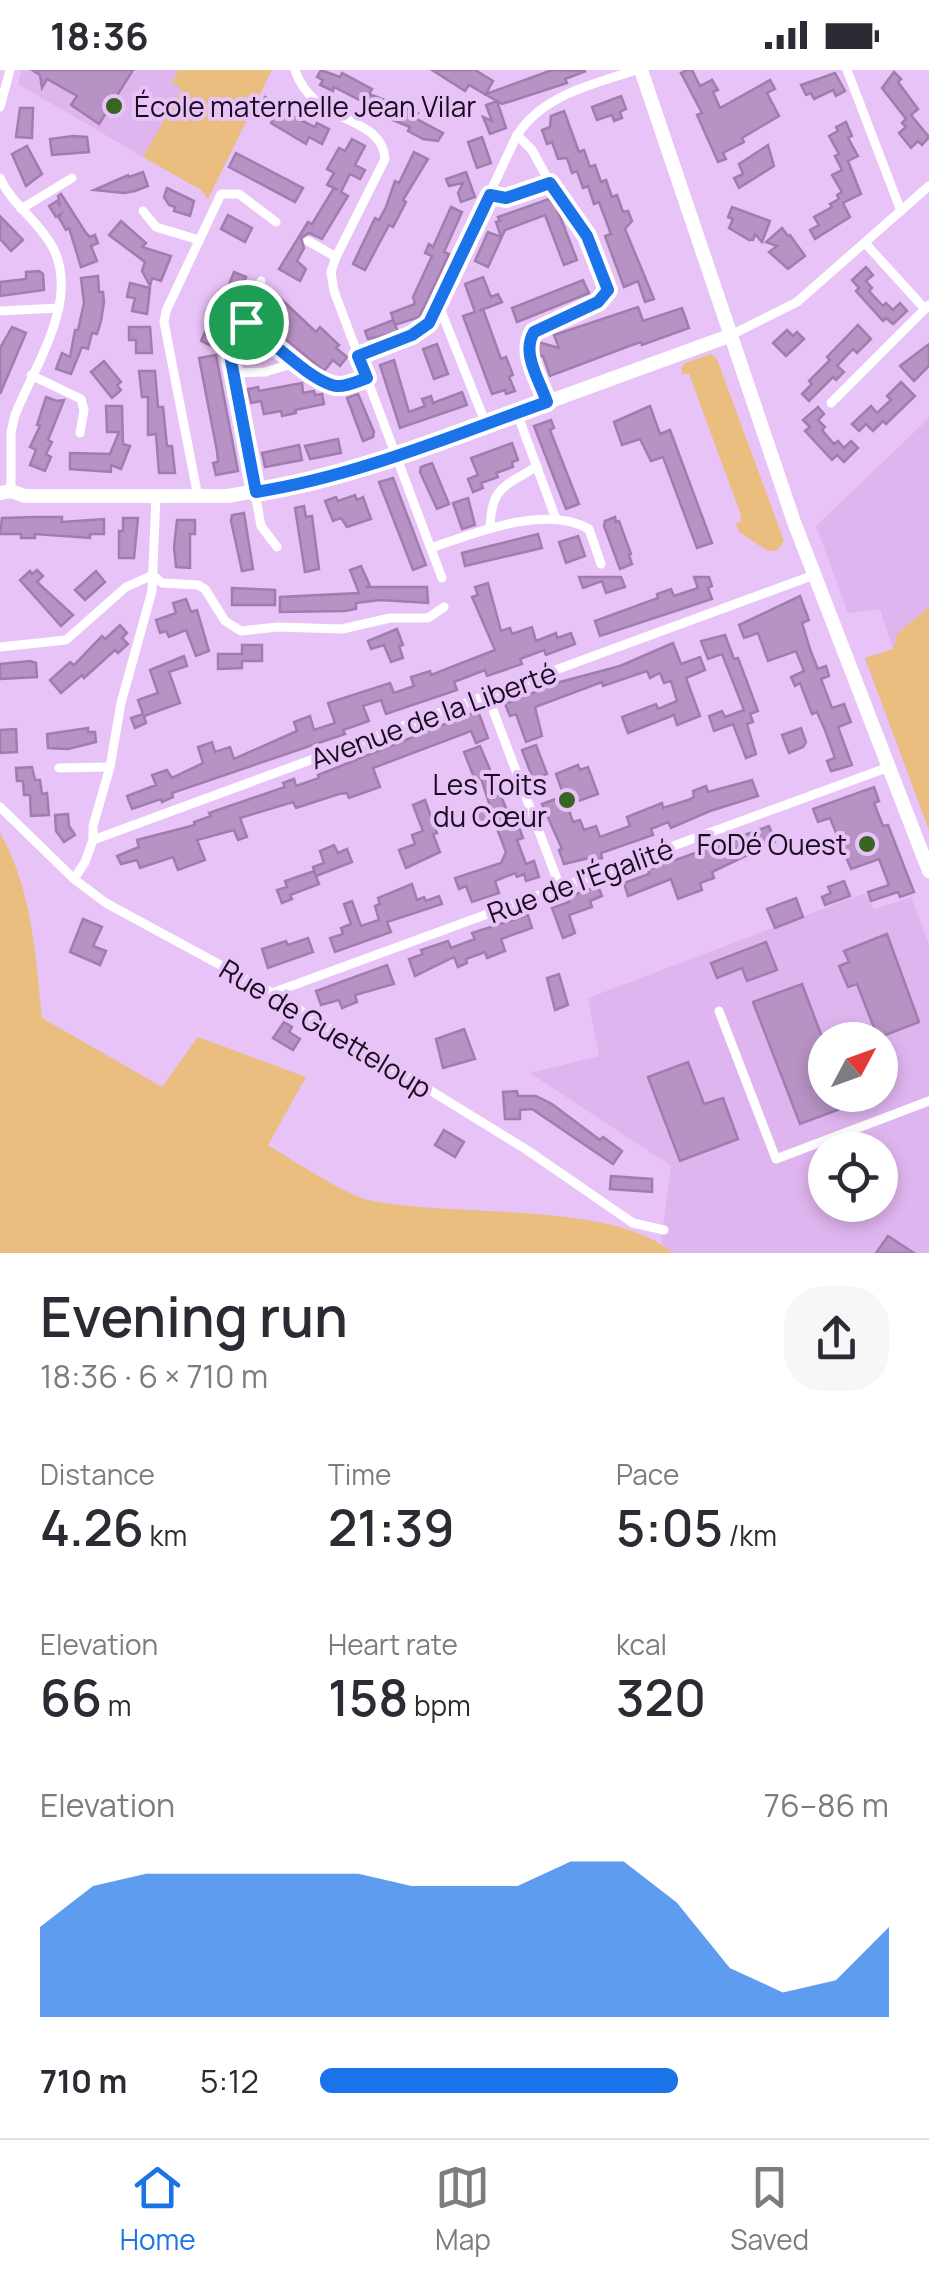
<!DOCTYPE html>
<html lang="en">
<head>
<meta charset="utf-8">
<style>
  :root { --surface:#fff; --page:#f7f7f7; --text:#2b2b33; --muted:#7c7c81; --line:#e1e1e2; --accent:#1a73e8 }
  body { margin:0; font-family:Manrope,sans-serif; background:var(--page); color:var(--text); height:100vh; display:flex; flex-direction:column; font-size:38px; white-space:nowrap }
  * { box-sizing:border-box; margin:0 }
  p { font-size:32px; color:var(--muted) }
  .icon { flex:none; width:55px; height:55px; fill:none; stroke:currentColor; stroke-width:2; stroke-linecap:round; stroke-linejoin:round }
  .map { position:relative; height:1183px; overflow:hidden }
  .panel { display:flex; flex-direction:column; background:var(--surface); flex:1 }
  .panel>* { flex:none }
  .needle { width:65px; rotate:49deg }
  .tools { position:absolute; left:808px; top:952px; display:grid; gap:20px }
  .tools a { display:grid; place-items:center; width:90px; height:90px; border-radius:50%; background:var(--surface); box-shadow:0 5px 15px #0003; font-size:50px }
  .pin { position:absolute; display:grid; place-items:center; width:85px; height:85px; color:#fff; margin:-42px; border:5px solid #fff; border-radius:50%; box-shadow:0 2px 10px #0007 }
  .round { display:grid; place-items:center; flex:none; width:105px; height:105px; border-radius:40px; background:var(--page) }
  .headline { display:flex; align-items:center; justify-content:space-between; height:170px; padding:0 40px }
  h1 { font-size:55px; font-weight:600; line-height:75px }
  .figures { display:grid; grid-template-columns:repeat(3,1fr); gap:15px; height:170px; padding:10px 40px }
  .figures div { display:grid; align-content:center }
  .figures b { font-size:50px; font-weight:600 }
  .figures small { font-size:28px; font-weight:400 }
  .figures p { font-size:28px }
  .chart { height:280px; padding:20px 40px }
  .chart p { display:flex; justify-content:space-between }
  .chart svg { width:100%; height:180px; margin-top:10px; fill:var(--accent); opacity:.7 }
  ul { padding:0 40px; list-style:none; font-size:32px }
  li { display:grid; grid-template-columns:160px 120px 1fr; align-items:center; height:75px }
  li i { height:25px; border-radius:12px; background:var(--accent) }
  .status { display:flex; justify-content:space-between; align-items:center; height:70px; padding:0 50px; background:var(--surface); direction:ltr }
  .status svg { height:28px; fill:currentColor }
  .tabs { display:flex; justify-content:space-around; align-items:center; height:140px; border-top:2px solid var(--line); background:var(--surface); font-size:28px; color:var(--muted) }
  .tabs a { display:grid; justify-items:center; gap:5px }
  .tabs .on { color:var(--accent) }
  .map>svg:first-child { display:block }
  .built { fill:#dfb5ef; fill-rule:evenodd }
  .green { fill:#e9be7f }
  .building { fill:#b793c5; stroke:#a07dae; stroke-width:2.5 }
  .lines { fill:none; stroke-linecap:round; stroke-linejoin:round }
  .street { stroke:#fff; stroke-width:9 }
  .secondary { stroke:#fff; stroke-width:14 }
  .route-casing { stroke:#fff; stroke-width:20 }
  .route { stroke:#1a73e8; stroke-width:12 }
  .poi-dot { fill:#396522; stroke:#e8c3f7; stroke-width:4 }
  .labels { text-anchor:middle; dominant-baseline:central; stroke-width:8; stroke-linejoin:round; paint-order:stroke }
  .poi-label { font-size:28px; fill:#190c1e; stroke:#e8c3f7; text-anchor:end }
  .street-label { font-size:28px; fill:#190c1e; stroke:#e8c3f7 }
</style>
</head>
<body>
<div class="status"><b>18:36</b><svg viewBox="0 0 49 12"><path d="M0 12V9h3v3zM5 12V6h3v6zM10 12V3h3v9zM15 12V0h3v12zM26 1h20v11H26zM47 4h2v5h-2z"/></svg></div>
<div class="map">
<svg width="929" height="1183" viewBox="0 0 929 1183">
  <rect width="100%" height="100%" fill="#e8c3f7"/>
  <g class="built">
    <path d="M22,0H178L172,12L183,18L143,87L18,14Z"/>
    <path d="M929,348V760L865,588L893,579L880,539L848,543L816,456Z"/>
    <path d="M865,823L874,839L911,827L929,874V1183H673L661,1173L671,1096L530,1003L599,986L588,928ZM825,970H880V1025H825ZM825,1080H880V1135H825Z"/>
  </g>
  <g class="green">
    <path d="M178,0H272L208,129L201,120L143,87L182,19L172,12Z"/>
    <path d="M711,284L717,289L784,471L778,480L768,481L739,462L736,453L741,452V445L689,304H683L681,299L685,293Z"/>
    <path d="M929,537V760L865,588L893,579L898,563Z"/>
    <path d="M0,763C33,821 35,884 42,948L162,1017L198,967L306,1007L268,1075C293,1090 342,1123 368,1130C448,1148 612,1130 673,1183H0Z"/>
  </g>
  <g class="building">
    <path d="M32,0H133L99,54L71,35L77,26L47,9L42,18L40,5Z"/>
    <path d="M321,0L340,7L342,3L372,19L369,24L418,43L415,48L443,63L438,71L423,69L408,61L410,57L370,41L363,36L365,33L334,17L333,21L320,15L323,10L317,7Z"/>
    <path d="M432,0H475L493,11L486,24L552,0L586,1L565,9L567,13L502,34L469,15L465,21Z"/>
    <path d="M687,0H692L700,16L712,10L718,20L713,22L720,38L770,10L775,19L767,23L779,46L742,68L744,72L723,83L726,89L718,92L697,45L702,43L681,3Z"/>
    <path d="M894,2L901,9L898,12L918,39L911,45L929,67L922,75L918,71L911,78L899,63L906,57L902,53L906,49L882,18Z"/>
    <path d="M835,3L845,21L836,26L833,20L814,29L811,23L806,25L801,15Z"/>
    <path d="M621,26L626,39L620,42L622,48L614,51L612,45L597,50L592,37Z"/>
    <path d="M265,27L280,35L279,39L315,57L317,53L329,59L322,74L309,67L306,74L271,53L274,47L259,39Z"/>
    <path d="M497,31L506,58L490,64L483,47L492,51L486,35Z"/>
    <path d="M20,38H33L32,68L16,67Z"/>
    <path d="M564,41L579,82L584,80L590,97L595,95L601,112L606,110L612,127L617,125L623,142L628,141L632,151L625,159L654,229L645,232L638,211L624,217L605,166L611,164L599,132L594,134L588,116L583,118L577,101L572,103L567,88L558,89L552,72L547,74L542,60L550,57L551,46Z"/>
    <path d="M846,52L852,66L848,68L858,86L848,91L861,124L843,133L850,147L815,169L810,160L819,155L814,147L832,137L830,134L839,129L837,125L842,122L832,105L842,100L835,86L839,84L829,66L838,61L836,57Z"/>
    <path d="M73,66L87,67L89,82L52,85L50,69Z"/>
    <path d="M482,67L491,93L477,98L468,72Z"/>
    <path d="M352,69L365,76L355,95L365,100L360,109L350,104L341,122L348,126L322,169L309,163L301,168L304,178L297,191L306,199L300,211L279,199L308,152L312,154L334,118L338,120L327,115L334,103L327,99L339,78L345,81Z"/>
    <path d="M768,75L774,96L739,118L734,108L743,104L739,94Z"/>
    <path d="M27,76L42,104L26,116L12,84Z"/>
    <path d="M414,82L428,89L403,130L406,132L393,157L389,155L365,200L353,194L375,148L379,150L386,137L395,111L399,113Z"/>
    <path d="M236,83L303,118L295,132L229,97Z"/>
    <path d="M143,102L148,116L135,121L124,123L94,120L128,105L129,107Z"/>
    <path d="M466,102L475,127L461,132L458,123L463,113L449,116L446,109Z"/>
    <path d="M167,118L194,131L190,146L174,141L175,137L169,135L164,127Z"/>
    <path d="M61,124L86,163L90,167L95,165L98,173L91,176L97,191L81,197L69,158L66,160L59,148L61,144L56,147L49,136L57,131L60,136L58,126Z"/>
    <path d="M549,129L556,136L577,190L564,195L545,145L505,160L488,197L475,191L488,162L501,167L496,152L500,151L498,147Z"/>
    <path d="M451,137L462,142L444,182L449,184L428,229L419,247L395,255L391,243L415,234L413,227L432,186L425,183L429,174L433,177Z"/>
    <path d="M732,137L770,151L762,172L755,164L753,170H749L729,158L733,149L728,147Z"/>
    <path d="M228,145L252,158L245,172L221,159Z"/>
    <path d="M0,146L23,170L11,181L0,169Z"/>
    <path d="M121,151L146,173L142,177L171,186L161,211L152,208L150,216L142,201L145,192L109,165Z"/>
    <path d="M782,158L788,166L790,165L805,186L788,199L769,182L777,176L766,172Z"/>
    <path d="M866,197L873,205L866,211L872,218L869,221L883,236L886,233L893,240L900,233L907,241L893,254L886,248L883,251L856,221L859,218L852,210Z"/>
    <path d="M39,201L43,204L44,220L0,226V212L26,209V202Z"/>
    <path d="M234,202L246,207L225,258L221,256L212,276L201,271L210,251L218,254L214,252Z"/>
    <path d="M98,206L99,222H103L104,232L101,251L97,264L92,263L88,279L82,277L71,304L56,299L62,283L70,287L75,260H78L84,233L81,208Z"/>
    <path d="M483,207L491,227L498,224L502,232L479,241L483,239L501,289L506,287L513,305L509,307L515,321L506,324L505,320L492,324L463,246L475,242L465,214Z"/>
    <path d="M583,210L589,223L517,252L512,238Z"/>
    <path d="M130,213L150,218L147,244L132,241L135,228L127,227Z"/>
    <path d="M275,228L281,229L316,262L320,257L339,275L336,278L347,287L340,296L333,290L324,301L260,248Z"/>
    <path d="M638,237L643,251L682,238L689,258L642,275L641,272L632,275L550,306L543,286H538V272L559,278L554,265Z"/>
    <path d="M393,250L398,262L368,269L365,261Z"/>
    <path d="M858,255L871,269L857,283L853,279L837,296L844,302L836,310L833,307L809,331L802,324L812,314L809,311L830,290L827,287Z"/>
    <path d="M12,257L26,263L0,324V278Z"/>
    <path d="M129,257H150L152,283H136V270H129Z"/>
    <path d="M787,260L793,266L797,262L804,269L786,286L773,273Z"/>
    <path d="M437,274L448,304L434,309L423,279Z"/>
    <path d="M929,274V296L914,311L900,296Z"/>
    <path d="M216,285L238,401L216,405L213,393L218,392L217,381L199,288Z"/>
    <path d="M394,290L409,342L425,336L422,329L431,326L433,333L462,322L467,335L400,358L380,295Z"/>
    <path d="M104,291L121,312L117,315L121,320L112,328L91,302Z"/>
    <path d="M139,301H155L158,337H163L167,376H172L175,403H159L156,364L148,365V327H142Z"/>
    <path d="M901,312L915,326L886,354L883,351L873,361L866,354L859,361L852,354L871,336L877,343L891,330L887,326Z"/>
    <path d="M302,313L303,323L314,321L315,325L322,324L324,334L295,340L296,343L282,346L281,341L264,344L261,331L251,333L248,319L258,317L259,321Z"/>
    <path d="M358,324L374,362L373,367L363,371L347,328Z"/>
    <path d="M46,327L57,331L64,330L48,370L52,372L46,384L51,387L45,401L30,395L36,380L30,377L40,356L37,355Z"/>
    <path d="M106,336H122L123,374L130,376L121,399L111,395V402L70,399V383L110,384L119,362H107Z"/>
    <path d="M650,336L660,364L670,360L712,473L697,478L663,387L651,391L640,369L622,375L614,352Z"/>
    <path d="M818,337L824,344L818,350L825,357L822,360L834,374L838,371L844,378L851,371L858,378L844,392L837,385L832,390L805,361L810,357L803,350Z"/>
    <path d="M551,350L554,358L550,360L579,434L566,439L534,356Z"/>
    <path d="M338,369L341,383L310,389L305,376Z"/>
    <path d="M512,373L518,390L512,392L513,397L496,403L498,407L481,413L483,418L473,422L468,409L478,405L471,388Z"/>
    <path d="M299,375L302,390L265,397L262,383Z"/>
    <path d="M432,393L449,434L437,439L420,402L421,397Z"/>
    <path d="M393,408L426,495L413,500L379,412Z"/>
    <path d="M355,425L357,430L363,427L371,449L347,457L341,448L333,451L325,431L336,427L338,431Z"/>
    <path d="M468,428L475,455L462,459L453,433Z"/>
    <path d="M304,436L306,447L312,446L319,499L305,502L295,438Z"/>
    <path d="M244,443L253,499L242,501L231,451L232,445Z"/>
    <path d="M35,447H62V452L104,449V464H90V468L35,464V468H21V464H0L2,448Z"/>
    <path d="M615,447L616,452L619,451L631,484L629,485L632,494L620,499L604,456L605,451Z"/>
    <path d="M123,448H138L134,488H119V461H123Z"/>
    <path d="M177,450H195V464H190V498L176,497L174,477Z"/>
    <path d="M538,464L542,478L465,496L462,483Z"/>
    <path d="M578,466L585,486L566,493L559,472Z"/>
    <path d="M361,496L370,516L366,517H427L428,533L380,530L356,533V539L345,541L280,542V527L359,523L350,500Z"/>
    <path d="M37,500L43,506L37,512L73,545L61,556L20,510L30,501L32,504Z"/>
    <path d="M96,501L105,512L85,530L75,520Z"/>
    <path d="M579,507H621L625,517L606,523L602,511L583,518Z"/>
    <path d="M694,507H709L712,516L708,518L712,529L600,566L595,551L658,528L657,524L671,519L674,526L698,518Z"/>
    <path d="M488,513L501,561L510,558L512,564L532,557L536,571L556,563L557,568L571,563L575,574L546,585L544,580L520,589L522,594L487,606L485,600L454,612L457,620L386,644L381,630L363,636L369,651L343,660L345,664L172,723L173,727L162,732L161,729L132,739L127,726L156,715L152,705L167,700L172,708L203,693L198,677L212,672L215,682L230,677L234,689L297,661L294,652L310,646L314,660L335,653L328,633L390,613L394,623L414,616L411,607L430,601L431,605L495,580L472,527L478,525L475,517Z"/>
    <path d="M232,518L275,520V535H232Z"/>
    <path d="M800,526L809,550L802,553L811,582L818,599L826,596L829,606L821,609L832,638L844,634L851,652L838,657L852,695L839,699L831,701L827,691L835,688L825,660L817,642L812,644L800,613L795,616L791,607L804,601L796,581L768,591L758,563L744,568L739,555Z"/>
    <path d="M186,529L191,542L197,540L209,581L196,586L186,560L169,567L166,561L160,563L156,550L176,543L173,533Z"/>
    <path d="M120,555L127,563L122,568L128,574L118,583L115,580L84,608L82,605L61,623L50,610L70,592L74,595L102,566L105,569Z"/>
    <path d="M397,559L403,575L399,576L403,588L391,592L384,575L371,579L368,571Z"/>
    <path d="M725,565L734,589L738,588L758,641L750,644L753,652L747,654L756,684L746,688L733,654L714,661L709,646L722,641L725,647L744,640L722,584L708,589L701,571Z"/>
    <path d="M673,573L681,594L700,587L705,600L686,608L700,646L677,655L674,645L628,663L622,647L656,634L658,639L677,631L671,611L664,613L660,603L650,608L647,601L603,616L602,612L535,637L542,666L526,672L516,644L510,646L505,634L560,612L620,596Z"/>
    <path d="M242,575H262V591H242V598L218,599V584H242Z"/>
    <path d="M184,586L187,596L169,602L180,633L144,646L146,653L135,658L131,648L143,644L138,630L158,623L150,600Z"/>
    <path d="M30,591L36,593L37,607L0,609V594Z"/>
    <path d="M478,641L488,668L476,673L471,661L373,698L380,717L349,728L347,723L339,724L296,738L293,732L240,748L247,767L238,770L234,760L197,770L205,790L178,800L173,787L140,798L137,790L121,794L117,786L139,777L137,770L195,755L194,752L211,746L209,743L285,717L283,713L294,709L296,716L319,708L318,705Z"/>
    <path d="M88,658V662H95L96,672L68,679L48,678L47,664Z"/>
    <path d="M801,658L806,672L803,677L789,683L782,665Z"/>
    <path d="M16,659L17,682L0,683V660Z"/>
    <path d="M536,675L547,704L533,709L522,680Z"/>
    <path d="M480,676L509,745L514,744L523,768L517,770L526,794L534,791L539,807L526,811L524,804L517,807L515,803L495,811L499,823L472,832L466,816L459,819L455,808L501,793L506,782L493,748L475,755L471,743L490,736L481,708L475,710L464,682Z"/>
    <path d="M578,695L580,700L588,697L598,724L567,735L573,752L580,750L584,760L596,756L600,767L630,756L627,747L662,733L663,738L688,730L694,727L693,721L706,716L708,722L752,710L758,726L710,741L671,758L668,752L651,759L653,765L601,783L602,788L591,793L589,788L564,794L559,780L562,779L542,734L564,726L556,704Z"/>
    <path d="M32,697L35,710H40L42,724L47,723L49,745L31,746L30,725H24L23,711H17L16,698Z"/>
    <path d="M874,717L879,731L874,733L883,756L888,755L914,822L900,827L898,822L871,831L868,822L889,815L879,789L851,799L830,748L818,752L813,739Z"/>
    <path d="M425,730L437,763L433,764L440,782L406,798L399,780L415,774L412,765L423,761L413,735Z"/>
    <path d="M68,744L69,756L75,765L64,772L56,761L55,745Z"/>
    <path d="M769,756L775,772L712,802L714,808L700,813L702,820L678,829L671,809L628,826L624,813L649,804L648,800Z"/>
    <path d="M334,775L338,783L347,779L352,792L316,806L313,797L324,793L320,781Z"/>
    <path d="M314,801L319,814L290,825L292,829L282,833L277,820L287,817L285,811Z"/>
    <path d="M844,811L850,826L825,835L822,827L831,823L828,817Z"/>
    <path d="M412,814L417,830L424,827L426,831L439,826L442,834L387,852L391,862L335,882L330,868L343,864L341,858L351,854L344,834L352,831L361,856L379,850L375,836L380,834L378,828Z"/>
    <path d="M598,816L602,826L590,831L592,837L569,845L575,863L563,868L552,838L569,832L568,827Z"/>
    <path d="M796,828L803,847L775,858L767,839Z"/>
    <path d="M528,845L532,858L501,869L505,881L487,888L485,882L466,889L467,893L458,897L454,887L415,906L409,889L423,884L421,880L448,871L451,878L475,869L472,863Z"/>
    <path d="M83,849L102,857L93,876L106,881L100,895L70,882Z"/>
    <path d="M887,864L919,952L878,968L857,914L848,917L839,896L849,892L844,881Z"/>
    <path d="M308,868L313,882L268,898L262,879L286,871L288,875Z"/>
    <path d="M766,872L777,900L747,911L742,898L717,908L711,893Z"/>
    <path d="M387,895L394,914L355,925L357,932L342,938L339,930L321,935L316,921Z"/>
    <path d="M559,904L568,935L555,940L547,908Z"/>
    <path d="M802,914L825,975V1025H844L848,1036L800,1054L753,932Z"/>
    <path d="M284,952L292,957L289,962L300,969L293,980L273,968Z"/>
    <path d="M464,959L475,989L443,998L436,969Z"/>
    <path d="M688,992L704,1034L723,1028L738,1069L680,1091L648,1007Z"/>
    <path d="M517,1021L518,1026H536L552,1034L600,1070L603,1067L622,1081L613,1094L532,1039L520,1040V1049H505L503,1022Z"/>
    <path d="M444,1060L464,1072L455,1087L435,1075Z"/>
    <path d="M611,1106L652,1109V1122L610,1119Z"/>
    <path d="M888,1166L914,1183H876Z"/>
  </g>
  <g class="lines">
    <g class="street">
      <path d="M295,0C314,57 382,43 385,89L336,187L331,202L334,221L442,508"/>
      <path d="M847,0L901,141"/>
      <path d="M0,37L10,0"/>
      <path d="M517,65L532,80L550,113L587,166L608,220L598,232L534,262C521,283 539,309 547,331"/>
      <path d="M0,108C12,135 38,150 52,176C81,229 35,295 15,345L11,362V421"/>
      <path d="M489,125L507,128L550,113"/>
      <path d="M21,139L72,108"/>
      <path d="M143,141L156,157L199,170"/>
      <path d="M308,171L336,187"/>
      <path d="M865,173L925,239"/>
      <path d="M261,211L230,285L261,456L277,477"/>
      <path d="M439,236L486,354"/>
      <path d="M0,241L59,238"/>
      <path d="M246,252C269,268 311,313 337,316C346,317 358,311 367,308"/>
      <path d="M729,266L797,232L929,116"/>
      <path d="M358,286L412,265L429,253L517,65C544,24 592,15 636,0"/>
      <path d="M232,303L265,302L295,293"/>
      <path d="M31,305L81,329L84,340L80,363"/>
      <path d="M831,333L929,235"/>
      <path d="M517,343L556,449"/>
      <path d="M198,427L164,252L166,241L221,124H239L276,152"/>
      <path d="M490,457C492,415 504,418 537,396"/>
      <path d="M431,478C474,463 546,434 589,459L601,494"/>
      <path d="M0,577L66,570L126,517L153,505L162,513L198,515L205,519L225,551L241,561L278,557L342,559L390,548H428L444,537"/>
      <path d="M485,619L560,817"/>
      <path d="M59,698L110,697"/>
      <path d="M0,737L74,809L106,833L272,923L527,1080L633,1153L664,1160"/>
      <path d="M93,770L814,505"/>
      <path d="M74,809L85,792L93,770V756L110,697L121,633L152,521L156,426"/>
      <path d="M272,923L889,697"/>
      <path d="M719,941L776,1089L929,1031"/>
    </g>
    <g class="secondary">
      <path d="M641,0L794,452L929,801"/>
      <path d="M0,423L11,421L25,426H228L328,408L397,387L729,266"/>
    </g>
  </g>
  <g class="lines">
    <defs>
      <path id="route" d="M550,113L587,166L608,220L598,232L534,262C521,283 539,309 547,332C451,366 357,406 256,422L230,285L246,252C269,268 312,313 337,316C346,317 358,311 367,308L358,286L412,265L429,253L490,125L506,128Z"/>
    </defs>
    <use href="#route" class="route-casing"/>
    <use href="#route" class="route"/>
  </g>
  <g class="poi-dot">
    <circle cx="114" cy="36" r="10"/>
    <circle cx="567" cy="730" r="10"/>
    <circle cx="867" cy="774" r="10"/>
  </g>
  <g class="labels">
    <g class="poi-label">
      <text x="134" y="36" text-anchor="start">École maternelle Jean Vilar</text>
      <text x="547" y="714">Les Toits<tspan x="547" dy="32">du Cœur</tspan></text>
      <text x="847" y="774">FoDé Ouest</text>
    </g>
    <g class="street-label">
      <text transform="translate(433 645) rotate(-20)">Avenue de la Liberté</text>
      <text transform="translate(580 810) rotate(-20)">Rue de l'Égalité</text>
      <text transform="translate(326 958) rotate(31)">Rue de Guetteloup</text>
    </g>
  </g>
</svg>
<div class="tools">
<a><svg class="needle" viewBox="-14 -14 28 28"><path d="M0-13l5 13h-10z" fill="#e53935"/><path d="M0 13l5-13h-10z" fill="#7c7c81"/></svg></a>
<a><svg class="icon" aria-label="locate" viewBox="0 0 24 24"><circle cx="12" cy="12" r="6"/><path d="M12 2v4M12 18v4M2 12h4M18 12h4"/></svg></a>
</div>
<div class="pin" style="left:246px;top:252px;background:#1e9e55"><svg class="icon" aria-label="arrive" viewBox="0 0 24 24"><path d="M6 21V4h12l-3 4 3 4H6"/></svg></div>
</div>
<section class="panel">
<div class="headline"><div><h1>Evening run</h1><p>18:36 · 6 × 710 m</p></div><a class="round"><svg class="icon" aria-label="share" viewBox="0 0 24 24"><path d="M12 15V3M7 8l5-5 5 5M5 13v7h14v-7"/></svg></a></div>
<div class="figures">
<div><p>Distance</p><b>4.26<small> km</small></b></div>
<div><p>Time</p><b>21:39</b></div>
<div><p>Pace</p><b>5:05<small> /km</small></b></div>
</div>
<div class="figures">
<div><p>Elevation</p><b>66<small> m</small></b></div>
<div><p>Heart rate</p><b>158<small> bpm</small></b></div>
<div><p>kcal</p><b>320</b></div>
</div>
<div class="chart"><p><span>Elevation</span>76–86 m</p>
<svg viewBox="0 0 160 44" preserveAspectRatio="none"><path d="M0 44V22L10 12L20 9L30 9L40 9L50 9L60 9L70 12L80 12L90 12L100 6L110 6L120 16L130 32L140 38L150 35L160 22V44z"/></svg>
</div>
<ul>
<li><b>710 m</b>5:12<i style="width:63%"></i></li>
</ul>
</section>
<nav class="tabs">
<a class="on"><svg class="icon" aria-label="home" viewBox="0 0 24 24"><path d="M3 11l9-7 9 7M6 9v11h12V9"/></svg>Home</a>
<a><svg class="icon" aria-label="map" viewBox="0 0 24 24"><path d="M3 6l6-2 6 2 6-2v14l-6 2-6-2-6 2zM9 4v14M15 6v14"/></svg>Map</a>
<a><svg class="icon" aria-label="saved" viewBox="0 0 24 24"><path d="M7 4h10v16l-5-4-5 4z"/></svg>Saved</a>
</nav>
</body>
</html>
